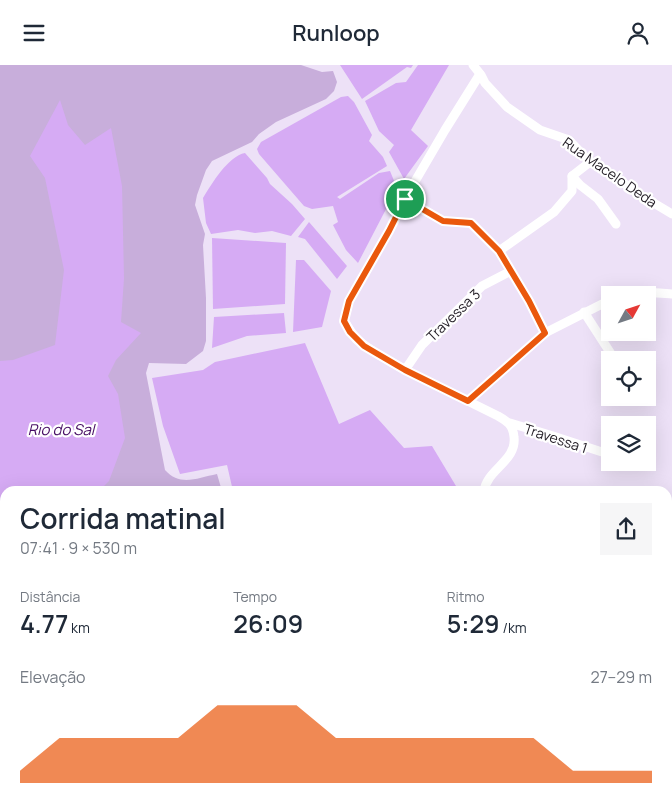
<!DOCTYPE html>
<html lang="pt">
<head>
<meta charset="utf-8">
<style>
  :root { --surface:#fff; --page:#f6f6f7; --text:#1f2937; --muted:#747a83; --accent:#ea580c }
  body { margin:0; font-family:Manrope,sans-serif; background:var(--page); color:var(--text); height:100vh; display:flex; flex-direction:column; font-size:19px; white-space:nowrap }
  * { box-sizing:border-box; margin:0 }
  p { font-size:16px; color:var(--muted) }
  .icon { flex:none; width:28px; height:28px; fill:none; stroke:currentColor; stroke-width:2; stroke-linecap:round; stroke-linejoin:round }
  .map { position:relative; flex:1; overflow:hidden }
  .side { position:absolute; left:0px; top:421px; width:672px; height:321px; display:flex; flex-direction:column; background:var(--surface); border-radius:15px 15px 0 0; box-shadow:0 5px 20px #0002 }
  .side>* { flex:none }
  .needle { width:32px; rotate:50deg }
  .tools { position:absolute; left:601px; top:221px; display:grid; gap:10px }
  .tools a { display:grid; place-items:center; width:55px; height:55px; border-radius:0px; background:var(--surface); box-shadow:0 5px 20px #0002; font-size:25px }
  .pin { position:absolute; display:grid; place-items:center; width:42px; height:42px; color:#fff; margin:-21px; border:2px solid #fff; border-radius:50%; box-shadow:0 1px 5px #0007 }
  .round { display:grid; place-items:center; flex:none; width:52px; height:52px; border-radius:0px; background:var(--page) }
  .head { display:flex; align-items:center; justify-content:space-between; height:85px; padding:0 20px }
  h1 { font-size:28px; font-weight:600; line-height:38px }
  .stats { display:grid; grid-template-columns:repeat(3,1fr); gap:8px; height:85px; padding:5px 20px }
  .stats div { display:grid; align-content:center }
  .stats b { font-size:25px; font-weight:600 }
  .stats small { font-size:14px; font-weight:400 }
  .stats p { font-size:14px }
  .chart { height:140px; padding:10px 20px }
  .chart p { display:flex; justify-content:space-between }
  .chart svg { width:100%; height:90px; margin-top:5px; fill:var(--accent); opacity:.7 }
  header { display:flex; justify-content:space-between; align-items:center; height:65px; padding:0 20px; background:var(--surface); font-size:22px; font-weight:600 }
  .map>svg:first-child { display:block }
  .green { fill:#c8aedb }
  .water { fill:#d6abf4 }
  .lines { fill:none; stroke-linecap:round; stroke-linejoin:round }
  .service { stroke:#fff; stroke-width:4.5 }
  .minor { stroke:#fff; stroke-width:9 }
  .tertiary { stroke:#fff; stroke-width:11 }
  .route-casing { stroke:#fff; stroke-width:10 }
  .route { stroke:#ea580c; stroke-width:6 }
  .labels { text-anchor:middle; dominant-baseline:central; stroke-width:4.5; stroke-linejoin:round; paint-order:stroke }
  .street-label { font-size:14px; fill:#27222a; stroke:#fff }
  .water-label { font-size:15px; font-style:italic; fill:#460c63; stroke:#fff }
</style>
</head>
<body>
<header><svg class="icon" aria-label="menu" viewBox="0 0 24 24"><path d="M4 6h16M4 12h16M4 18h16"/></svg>Runloop<svg class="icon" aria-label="person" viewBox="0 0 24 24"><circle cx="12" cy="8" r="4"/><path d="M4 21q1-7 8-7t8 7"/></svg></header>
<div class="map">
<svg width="672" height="742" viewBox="0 0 672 742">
  <rect width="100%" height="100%" fill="#ede1f7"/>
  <path class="green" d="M0,0H301L322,7L333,6L337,17L334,26L326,34L276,57L259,69L252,77L212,96L206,105L197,130L195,140L205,169L203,180L206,233V276L203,286L186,299L149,298L146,308L165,405C180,422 197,413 217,409L222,426H5V738H78L76,742H0Z"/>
  <g class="water">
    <path d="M340,0H413L411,3L407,2L362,34Z"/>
    <path d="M418,0H449L411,65L428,81L404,114L389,87L394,80L379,66L365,36L396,18L406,17Z"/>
    <path d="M348,31L354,37L372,70L369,76L383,92L387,101L337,132L340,134L379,108L390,106L397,123L358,198L346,185L333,160L338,157L333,141L312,144L304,141L259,89L257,84L261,77L341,32Z"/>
    <path d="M60,35L68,60L85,80L111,63L122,121L124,213L121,257L141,268L116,295L108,311L118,329L125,373L109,416L99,426H5V738H47L46,742H0V296L13,295L55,280L64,205L45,113L30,91Z"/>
    <path d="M245,88L267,113L270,119L292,139L305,154L291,171L272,166L255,168L238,165L211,169L206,158L203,133C211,120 228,91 245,88Z"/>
    <path d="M309,157L347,201L337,214L305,174L298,172Z"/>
    <path d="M212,173L286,178L285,239L213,244Z"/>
    <path d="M296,195H304L331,226L322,262L293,267Z"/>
    <path d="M284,248L286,268L247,271L212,283L214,252Z"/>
    <path d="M305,278L339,359L370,345L404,383L432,381L459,426H233L227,400L180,409L163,361L152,313L203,305L215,297Z"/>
  </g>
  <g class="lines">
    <path class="service" d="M468,738L472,742"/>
    <g class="minor">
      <path d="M473,0L481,10L485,18L507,42L540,65L569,75L590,97L614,111L637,128L672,149"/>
      <path d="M480,9L445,65L407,130L389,166L349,236L344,256L356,274L374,287L405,305L498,351C507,356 513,360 514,372C517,396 487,404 484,426"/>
      <path d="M572,111L580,120L598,134L616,159"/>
      <path d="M405,134L443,156L471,158L499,186L529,236L545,268"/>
      <path d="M499,186L554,147L572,126V111L590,97"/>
      <path d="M625,230C641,226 657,228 672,229"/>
      <path d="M584,247L615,295"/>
      <path d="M405,305L422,280L482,221L511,206"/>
      <path d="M468,336L545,268L610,235"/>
      <path d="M510,358L553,371L602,387"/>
      <path d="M366,742L367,738"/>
    </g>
    <g class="tertiary">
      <path d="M668,733L672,732"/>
      <path d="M633,742L646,738"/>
    </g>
  </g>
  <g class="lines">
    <defs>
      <path id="route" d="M405,134L443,156L471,158L499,186L529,236L545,268L468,336L405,305L364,281L350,267L344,256L349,236L389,166Z"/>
    </defs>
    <use href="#route" class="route-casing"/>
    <use href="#route" class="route"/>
  </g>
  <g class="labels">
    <g class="street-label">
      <text transform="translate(610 107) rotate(35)">Rua Macelo Deda</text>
      <text transform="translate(453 250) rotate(-44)">Travessa 3</text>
      <text transform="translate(556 373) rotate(18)">Travessa 1</text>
    </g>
    <g class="water-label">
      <text x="61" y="364">Rio do Sal</text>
    </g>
  </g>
</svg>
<div class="tools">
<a><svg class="needle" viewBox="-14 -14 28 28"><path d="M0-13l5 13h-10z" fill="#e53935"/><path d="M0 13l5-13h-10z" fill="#747a83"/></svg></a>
<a><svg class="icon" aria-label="locate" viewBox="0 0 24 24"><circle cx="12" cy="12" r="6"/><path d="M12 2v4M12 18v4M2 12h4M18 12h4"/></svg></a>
<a><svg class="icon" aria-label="layers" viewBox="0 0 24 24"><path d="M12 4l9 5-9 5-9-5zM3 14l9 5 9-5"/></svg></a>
</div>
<div class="pin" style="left:405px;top:134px;background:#1e9e55"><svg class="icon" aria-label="arrive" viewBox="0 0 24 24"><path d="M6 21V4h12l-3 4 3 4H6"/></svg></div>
<section class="side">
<div class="head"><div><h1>Corrida matinal</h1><p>07:41 · 9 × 530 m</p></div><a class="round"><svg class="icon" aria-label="share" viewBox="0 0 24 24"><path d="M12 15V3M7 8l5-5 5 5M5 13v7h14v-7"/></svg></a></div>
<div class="stats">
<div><p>Distância</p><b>4.77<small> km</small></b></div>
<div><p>Tempo</p><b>26:09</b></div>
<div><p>Ritmo</p><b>5:29<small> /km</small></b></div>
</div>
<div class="chart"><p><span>Elevação</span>27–29 m</p>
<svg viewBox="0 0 160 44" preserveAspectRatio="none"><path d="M0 44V38L10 22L20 22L30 22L40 22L50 6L60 6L70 6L80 22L90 22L100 22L110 22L120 22L130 22L140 38L150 38L160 38V44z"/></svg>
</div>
</section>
</div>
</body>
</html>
